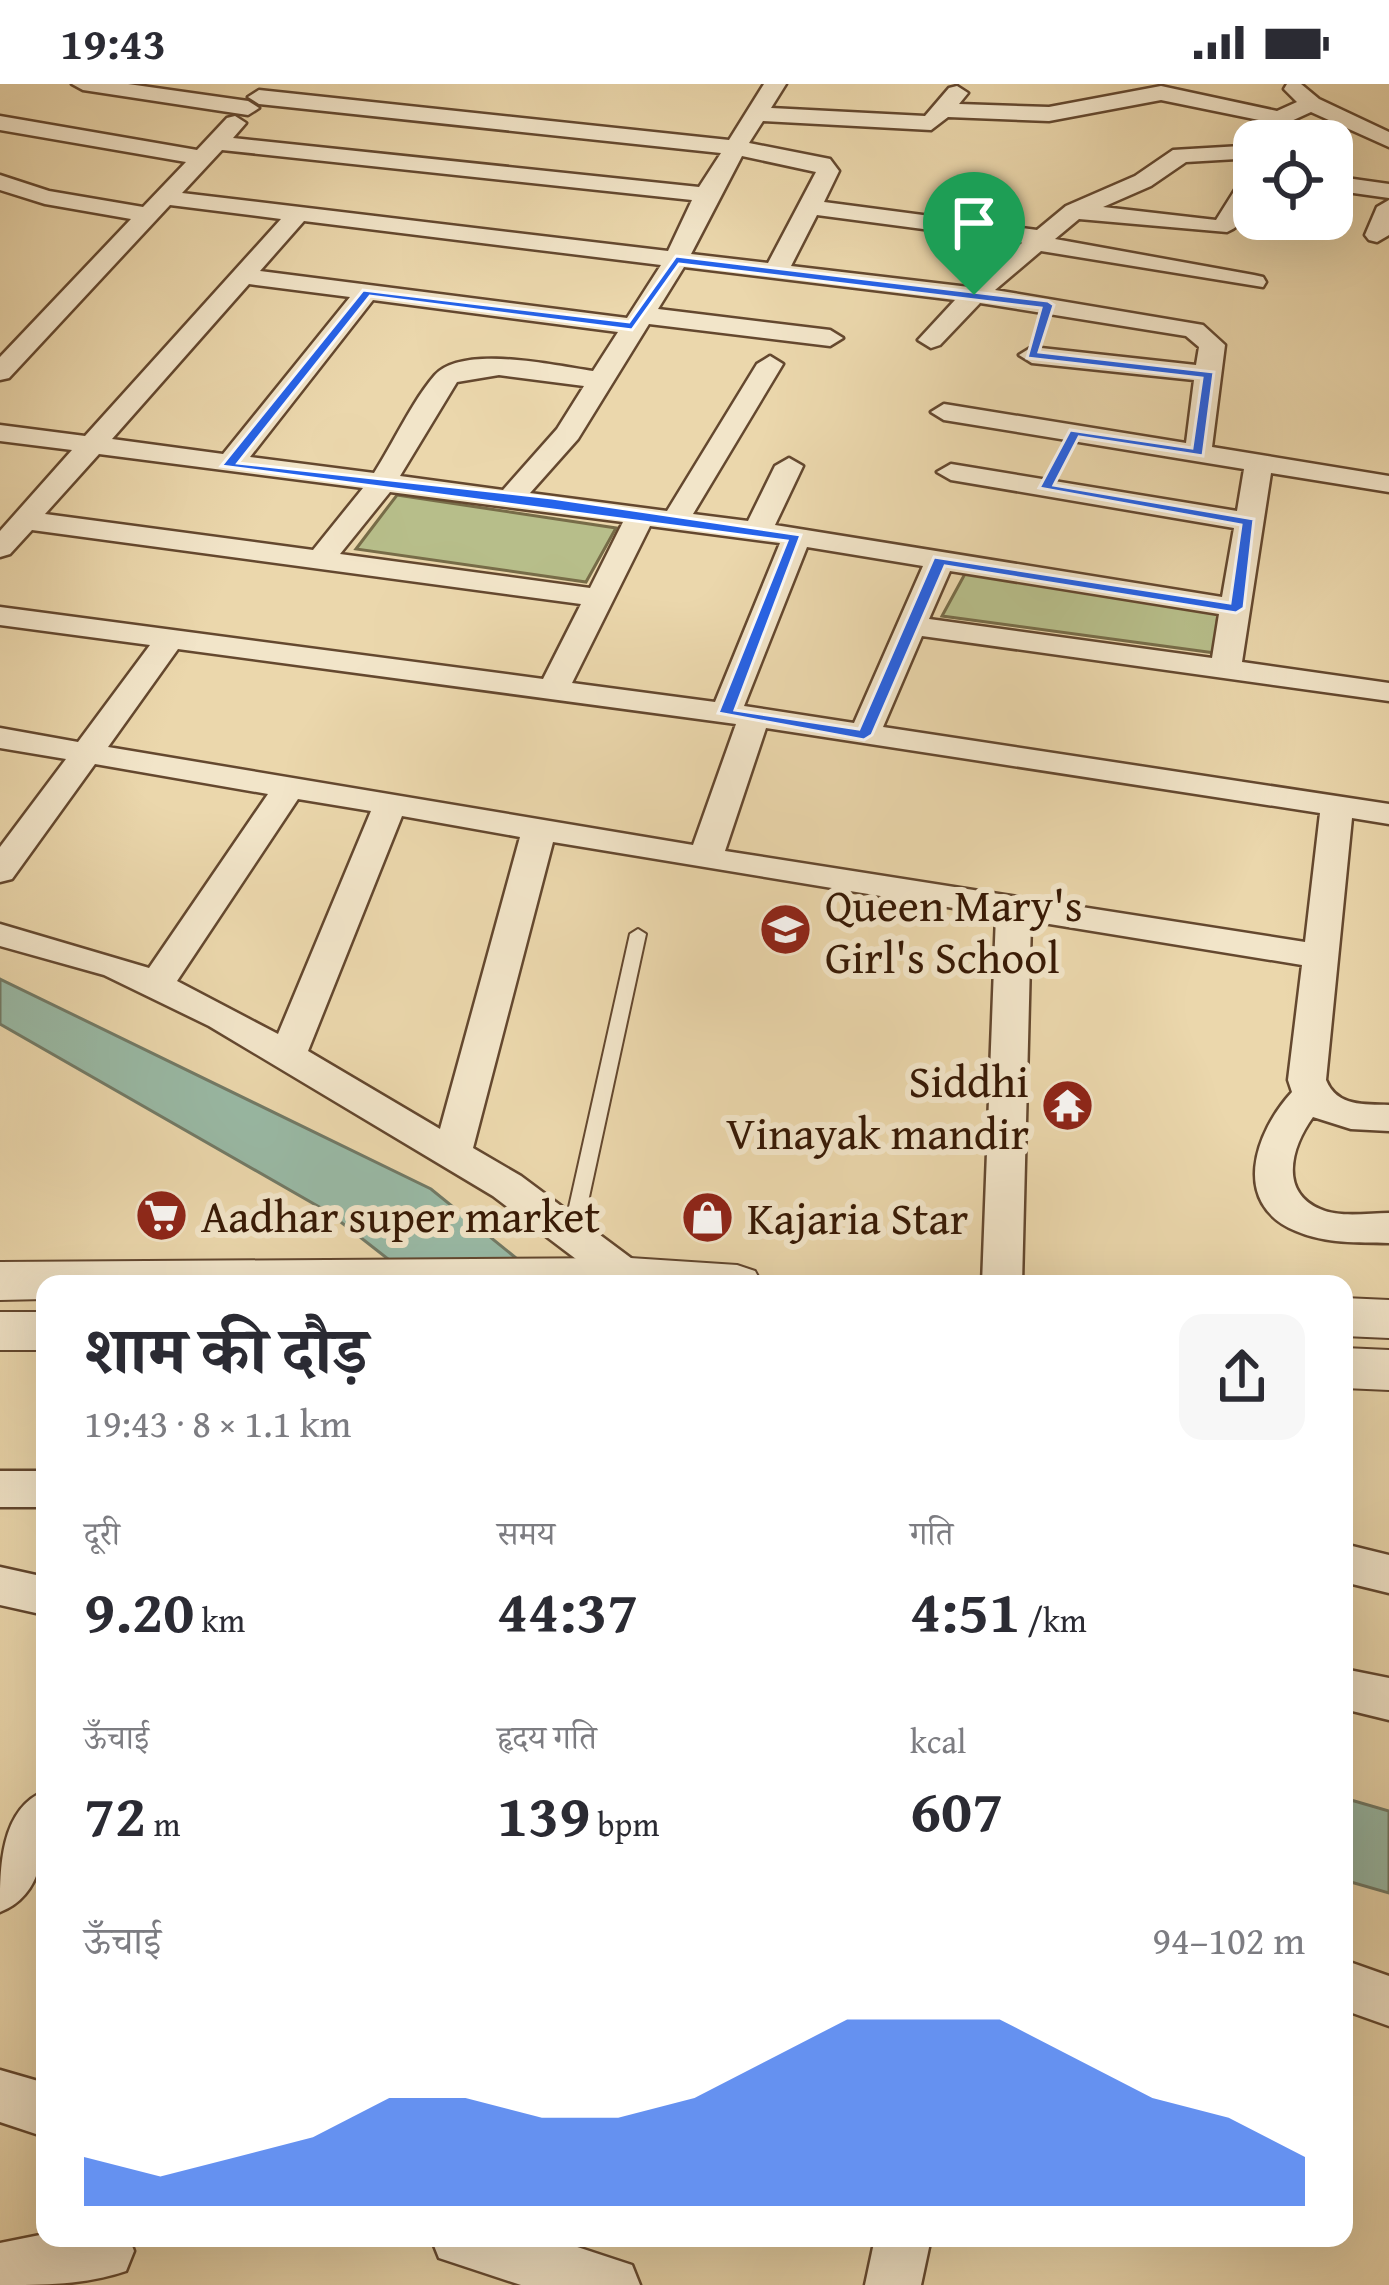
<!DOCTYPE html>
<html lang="hi">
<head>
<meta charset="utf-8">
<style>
  :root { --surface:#fff; --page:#f7f7f7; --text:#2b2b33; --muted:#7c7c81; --accent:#2563eb }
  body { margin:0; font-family:"Gentium Book Plus","Noto Serif Devanagari",serif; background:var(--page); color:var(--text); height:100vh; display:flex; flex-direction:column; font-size:45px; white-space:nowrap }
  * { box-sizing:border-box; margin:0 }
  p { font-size:39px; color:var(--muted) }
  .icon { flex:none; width:66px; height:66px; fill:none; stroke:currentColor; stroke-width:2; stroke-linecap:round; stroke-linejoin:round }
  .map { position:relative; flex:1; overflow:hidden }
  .side { position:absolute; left:36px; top:1191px; width:1317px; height:972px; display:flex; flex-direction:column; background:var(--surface); border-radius:24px; box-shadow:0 12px 48px #0002 }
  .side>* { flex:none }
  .controls { position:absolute; left:1233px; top:36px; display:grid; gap:24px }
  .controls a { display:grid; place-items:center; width:120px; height:120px; border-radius:24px; background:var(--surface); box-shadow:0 12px 48px #0002; font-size:60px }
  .pin { position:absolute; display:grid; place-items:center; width:102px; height:102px; color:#fff; margin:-123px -51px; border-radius:50% 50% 50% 0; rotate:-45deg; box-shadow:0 0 12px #0007 }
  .pin .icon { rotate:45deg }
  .round { display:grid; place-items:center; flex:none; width:126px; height:126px; border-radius:24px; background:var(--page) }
  .summary { display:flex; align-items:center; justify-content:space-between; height:204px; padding:0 48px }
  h1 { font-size:66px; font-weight:700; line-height:90px }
  .stats { display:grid; grid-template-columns:repeat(3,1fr); gap:18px; height:204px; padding:12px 48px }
  .stats div { display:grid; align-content:center }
  .stats b { font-size:60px; font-weight:700 }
  .stats small { font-size:33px; font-weight:400 }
  .stats p { font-size:33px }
  .chart { height:336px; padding:24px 48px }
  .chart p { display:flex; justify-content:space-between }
  .chart svg { width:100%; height:216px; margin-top:12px; fill:var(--accent); opacity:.7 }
  .status { display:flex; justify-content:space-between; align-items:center; height:84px; padding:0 60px; background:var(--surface); direction:ltr }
  .status svg { height:33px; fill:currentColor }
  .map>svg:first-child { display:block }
  .green { fill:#b7be8a; stroke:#776c48; stroke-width:3 }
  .water { fill:#99baa6; stroke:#727a66; stroke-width:3 }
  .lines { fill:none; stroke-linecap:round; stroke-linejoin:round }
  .service-casing { stroke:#64482f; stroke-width:4 }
  .minor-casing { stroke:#64482f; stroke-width:5 }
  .tertiary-casing { stroke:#64482f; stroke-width:4 }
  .service { fill:#f2e5c9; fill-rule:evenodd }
  .minor { fill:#f2e5c9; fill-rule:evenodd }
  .tertiary { fill:#f2e5c9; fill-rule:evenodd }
  .route { fill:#2563eb; stroke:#fff; stroke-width:3; fill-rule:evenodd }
  .labels { text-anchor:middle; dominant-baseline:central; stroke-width:12; stroke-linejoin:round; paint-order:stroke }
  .poi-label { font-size:45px; fill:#371905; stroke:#f2e5c9; text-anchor:start }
</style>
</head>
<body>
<div class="status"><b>19:43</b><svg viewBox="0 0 49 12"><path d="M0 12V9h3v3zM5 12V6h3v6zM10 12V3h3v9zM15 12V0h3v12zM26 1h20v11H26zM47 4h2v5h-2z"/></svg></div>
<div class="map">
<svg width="1389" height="2201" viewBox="0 0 1389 2201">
  <rect width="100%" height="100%" fill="#ebd7ac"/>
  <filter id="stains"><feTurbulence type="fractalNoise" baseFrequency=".00167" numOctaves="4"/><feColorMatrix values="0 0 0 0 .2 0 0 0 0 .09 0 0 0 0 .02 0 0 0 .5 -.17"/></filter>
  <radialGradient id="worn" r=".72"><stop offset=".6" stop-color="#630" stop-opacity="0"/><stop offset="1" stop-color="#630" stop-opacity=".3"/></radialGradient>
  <g class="green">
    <path d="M397,411L616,444L586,498L356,465Z"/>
    <path d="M966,488L1218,527L1215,569L942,532Z"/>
  </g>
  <g class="water">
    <path d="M0,895L431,1105L548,1200H420L328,1128L0,940Z"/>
    <path d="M1344,1714L1389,1727V1809L1344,1796Z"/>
  </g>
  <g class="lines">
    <defs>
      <path id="service" d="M638,845L646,850L581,1150L572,1157L563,1150L630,850Z"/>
      <g id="minor">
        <path d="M72,0H128L248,17L259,24L248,31L83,6Z"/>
        <path d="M764,0H786L771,24L925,32L949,4L957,2L968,9L959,20L1049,23L1161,2L1277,27L1297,18L1284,5L1287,0H1301L1319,15L1389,48V63L1311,28L1276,44L1267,57H1254V74L1186,78L1151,102L1103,123L1216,136L1238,101H1254C1254,121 1246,140 1227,148L1079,135L1055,155L1254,191L1263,193L1266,198L1263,203L1041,167L995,206L1203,241L1225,261L1212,363L1389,392V408L1271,389L1242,578L1389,599V617L922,552L883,643L1389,720V740L1352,734L1326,996C1337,1023 1364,1020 1389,1021V1047L1351,1045L1313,1033C1292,1062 1278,1107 1320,1125C1340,1134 1368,1129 1389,1129V1159C1357,1158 1326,1160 1296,1147C1230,1120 1255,1048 1292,1008L1288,996L1302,881L1031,837L1022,1200H982L996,831L553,758L473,1064L521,1092L651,1189L657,1200H609L493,1112L209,942L104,891L0,862V840L149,884L268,710L95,680L12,795L0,798V763L66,675L0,664V644L78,658L150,561L0,541V523L543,595L581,520L32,446L10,470L0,473V447L72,366L0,357V341L85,352L281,135L170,121L9,294L0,296V273L131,135L45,120L0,106V91L49,107L143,123L186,78L0,46V32L197,66L227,34L235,32L246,39L233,54L699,103L721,69L259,20L248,13L259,6L729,56ZM1161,16L1259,36L1241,62L1173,66L1135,92L1066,122L1037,146L824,118L839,87L830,75L749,59L763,37L931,46L948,33L1049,37ZM222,66L692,116L668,167L182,109ZM742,72L816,88L768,179L691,170ZM817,131L1021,158L1022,159L969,203L791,182ZM304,137L661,181L627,234L260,187ZM684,183L955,216L918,256L931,264L940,261L980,219L1186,252L1199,263L1196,281L1032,263L1019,271L1032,279L1194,296L1186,359L944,320L931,328L944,336L1244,385L1237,427L951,380L937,388L951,396L1234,444L1222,513L775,441L803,382L789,374L775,382L748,437L693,430L783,280L770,272L757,280L667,427L530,409L578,355L649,240L830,262L843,254L830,246L658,225ZM249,200L350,213L223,370L112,355ZM373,216L618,248L593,287C556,282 463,260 435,291C411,319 394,358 374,389L250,373ZM499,291L584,302L557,345L503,406L400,392L457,298ZM99,370L363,404L313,466L45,430ZM390,408L623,438L590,504L340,470ZM650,442L780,459L715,618L572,599ZM807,463L923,482L854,639L744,622ZM950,487L1219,530L1212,574L929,535ZM178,565L736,640L693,761L108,663ZM766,644L1320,729L1305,858L725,767ZM298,715L371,727L278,950L177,897ZM402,732L520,753L440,1045L308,967Z"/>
        <path d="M1332,92L1389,100V114L1332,106Z"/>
        <path d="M1389,116V151L1377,158L1369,156L1365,151L1377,123Z"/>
        <rect x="0" y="1387" width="45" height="36"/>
        <path d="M1344,1460L1389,1471V1509L1344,1498Z"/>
        <path d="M0,1483L45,1493V1531L0,1521Z"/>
        <path d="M1344,1585L1389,1594V1636L1344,1625Z"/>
        <path d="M45,1707C45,1751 49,1809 0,1828C0,1784 0,1725 45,1707Z"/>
        <path d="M1344,1876L1389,1892V1942L1344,1926Z"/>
        <path d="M0,1986L45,1999V2053L0,2038Z"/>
        <path d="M45,2150L129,2154L134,2167L126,2187C85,2201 44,2201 0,2201V2159Z"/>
        <path d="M431,2154H550L632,2181L640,2201H521L439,2174Z"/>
        <path d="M875,2154H931L921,2201H865Z"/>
      </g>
      <g id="tertiary">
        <path d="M630,1174L737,1181L755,1187L762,1200H45V1215L0,1216V1178Z"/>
        <path d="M1344,1214L1389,1216V1254L1344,1252Z"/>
        <rect x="0" y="1228" width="45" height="38"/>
        <path d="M1344,1264L1389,1266V1306L1344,1304Z"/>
      </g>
    </defs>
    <use href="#service" class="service-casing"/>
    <use href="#minor" class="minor-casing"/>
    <use href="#tertiary" class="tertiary-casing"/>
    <use href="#service" class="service"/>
    <use href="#minor" class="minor"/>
    <use href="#tertiary" class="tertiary"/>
  </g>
  <path class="route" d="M676,172L1048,217L1054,221L1039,268L1214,288L1203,372L1079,353L1054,401L1254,435L1244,524L1236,529L945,482L872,651L864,656L718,629L787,457L221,382L363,206L629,238ZM679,180L1041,224L1027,274L1202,294L1192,364L1070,346L1039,404L1241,441L1230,519L934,473L859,645L735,626L801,451L552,414L238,379L370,212L632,246Z"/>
  <defs>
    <symbol id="school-disc" viewBox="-11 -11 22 22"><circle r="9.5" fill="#8f2418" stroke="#f2e5c9"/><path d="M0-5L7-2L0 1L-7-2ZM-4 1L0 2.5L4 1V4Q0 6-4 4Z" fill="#fff"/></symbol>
    <symbol id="temple-disc" viewBox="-11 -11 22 22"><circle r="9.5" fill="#8f2418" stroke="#f2e5c9"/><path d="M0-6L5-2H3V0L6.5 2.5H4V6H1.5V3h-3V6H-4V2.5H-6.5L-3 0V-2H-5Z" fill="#fff"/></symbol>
    <symbol id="supermarket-disc" viewBox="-11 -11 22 22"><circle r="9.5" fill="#8f2418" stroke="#f2e5c9"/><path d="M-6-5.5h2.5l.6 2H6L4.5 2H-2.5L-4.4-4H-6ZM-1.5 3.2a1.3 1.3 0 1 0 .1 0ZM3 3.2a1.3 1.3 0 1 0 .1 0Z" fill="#fff"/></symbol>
    <symbol id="shop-disc" viewBox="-11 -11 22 22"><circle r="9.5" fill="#8f2418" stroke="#f2e5c9"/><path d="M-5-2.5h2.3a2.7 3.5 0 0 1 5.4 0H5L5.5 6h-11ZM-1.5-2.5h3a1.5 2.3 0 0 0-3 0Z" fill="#fff"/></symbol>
  </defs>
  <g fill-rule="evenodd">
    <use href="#school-disc" x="756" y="816" width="59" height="59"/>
    <use href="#temple-disc" x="1038" y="992" width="59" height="59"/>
    <use href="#supermarket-disc" x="132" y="1102" width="59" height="59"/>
    <use href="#shop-disc" x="678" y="1104" width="59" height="59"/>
  </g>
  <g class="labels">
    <g class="poi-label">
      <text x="825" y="820">Queen Mary's<tspan x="825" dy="52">Girl's School</tspan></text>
      <text x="1029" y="996" text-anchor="end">Siddhi<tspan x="1029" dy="52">Vinayak mandir</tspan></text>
      <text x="201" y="1131">Aadhar super market</text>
      <text x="747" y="1133">Kajaria Star</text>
    </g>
  </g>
  <rect width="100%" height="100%" filter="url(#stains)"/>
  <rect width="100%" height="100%" fill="url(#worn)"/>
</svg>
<div class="controls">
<a><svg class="icon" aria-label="locate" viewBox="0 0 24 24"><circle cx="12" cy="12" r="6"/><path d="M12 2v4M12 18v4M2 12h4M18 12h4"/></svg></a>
</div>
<div class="pin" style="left:974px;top:211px;background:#1e9e55"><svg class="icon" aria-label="arrive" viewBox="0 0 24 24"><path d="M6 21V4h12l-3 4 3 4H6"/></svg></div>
<section class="side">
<div class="summary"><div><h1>शाम की दौड़</h1><p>19:43 · 8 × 1.1 km</p></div><a class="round"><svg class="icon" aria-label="share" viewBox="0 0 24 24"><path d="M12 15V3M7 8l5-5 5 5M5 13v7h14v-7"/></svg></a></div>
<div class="stats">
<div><p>दूरी</p><b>9.20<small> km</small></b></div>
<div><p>समय</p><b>44:37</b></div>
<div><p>गति</p><b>4:51<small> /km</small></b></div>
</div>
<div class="stats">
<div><p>ऊँचाई</p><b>72<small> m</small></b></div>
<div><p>हृदय गति</p><b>139<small> bpm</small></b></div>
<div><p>kcal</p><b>607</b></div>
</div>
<div class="chart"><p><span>ऊँचाई</span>94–102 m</p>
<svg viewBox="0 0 160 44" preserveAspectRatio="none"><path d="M0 44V34L10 38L20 34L30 30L40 22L50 22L60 26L70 26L80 22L90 14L100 6L110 6L120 6L130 14L140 22L150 26L160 34V44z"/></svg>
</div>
</section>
</div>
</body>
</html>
